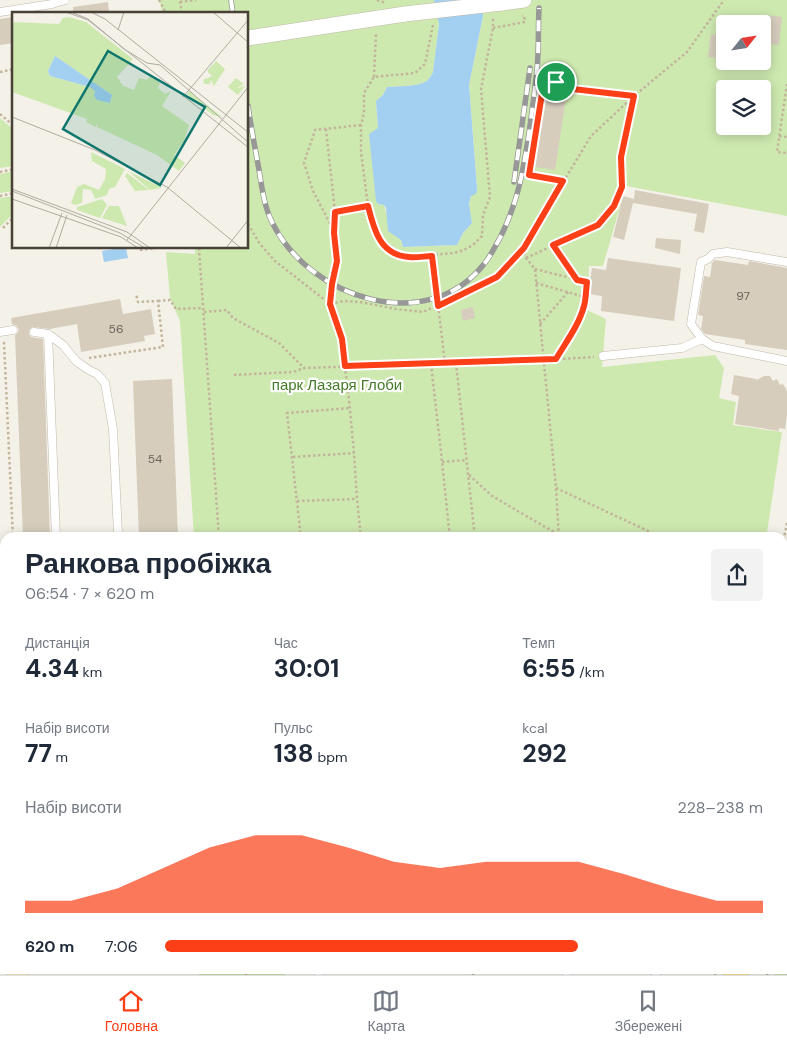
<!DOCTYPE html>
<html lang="uk">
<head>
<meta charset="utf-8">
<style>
  :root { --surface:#fff; --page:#f2f2f3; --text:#1f2937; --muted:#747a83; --line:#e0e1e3; --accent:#fc3f17 }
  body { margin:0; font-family:"DM Sans",sans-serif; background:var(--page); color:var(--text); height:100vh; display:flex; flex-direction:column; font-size:19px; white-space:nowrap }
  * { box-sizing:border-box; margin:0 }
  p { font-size:16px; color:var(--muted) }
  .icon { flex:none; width:28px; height:28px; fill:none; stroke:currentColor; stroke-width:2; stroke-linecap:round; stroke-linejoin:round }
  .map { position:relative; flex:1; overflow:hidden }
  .panel { position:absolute; left:0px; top:532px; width:788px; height:442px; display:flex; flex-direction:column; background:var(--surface); border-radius:15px 15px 0 0; box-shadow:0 2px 12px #0003 }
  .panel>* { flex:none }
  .needle { width:32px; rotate:60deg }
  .fabs { position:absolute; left:716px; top:15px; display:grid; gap:10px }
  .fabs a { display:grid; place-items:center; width:55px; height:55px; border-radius:5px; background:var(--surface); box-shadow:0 2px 12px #0003; font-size:25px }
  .pin { position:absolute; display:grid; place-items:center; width:42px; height:42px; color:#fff; margin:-21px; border:2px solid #fff; border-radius:50%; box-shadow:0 1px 5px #0007 }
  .round { display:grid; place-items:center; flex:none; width:52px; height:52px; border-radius:5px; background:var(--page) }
  .overview { display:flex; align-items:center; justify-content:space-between; height:85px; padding:0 25px }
  h1 { font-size:28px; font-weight:700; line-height:38px }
  .figures { display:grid; grid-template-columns:repeat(3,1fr); gap:8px; height:85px; padding:5px 25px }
  .figures div { display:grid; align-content:center }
  .figures b { font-size:25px; font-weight:700 }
  .figures small { font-size:14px; font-weight:400 }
  .figures p { font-size:14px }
  .chart { height:140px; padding:10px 25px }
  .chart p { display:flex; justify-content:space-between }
  .chart svg { width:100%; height:90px; margin-top:5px; fill:var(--accent); opacity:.7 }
  ul { padding:0 25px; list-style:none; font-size:16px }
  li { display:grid; grid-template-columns:80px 60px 1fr; align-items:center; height:38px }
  li i { height:12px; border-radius:6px; background:var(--accent) }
  .tab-bar { display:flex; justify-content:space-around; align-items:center; height:70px; border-top:1px solid var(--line); background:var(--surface); font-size:14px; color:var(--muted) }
  .tab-bar a { display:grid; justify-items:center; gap:2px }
  .tab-bar .active { color:var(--accent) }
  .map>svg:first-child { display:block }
  .green { fill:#cee9b0; fill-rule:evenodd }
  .water { fill:#a3cff1 }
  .building { fill:#d6cdbd }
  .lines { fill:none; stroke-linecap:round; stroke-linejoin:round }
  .lane-casing { stroke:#c0b9aa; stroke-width:9 }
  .street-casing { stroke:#c0b9aa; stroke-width:16 }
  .secondary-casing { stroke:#d4c597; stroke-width:22 }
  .primary-casing { stroke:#e5c265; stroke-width:25 }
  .path { stroke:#c2b59b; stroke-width:2.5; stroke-dasharray:2.5 2.5; stroke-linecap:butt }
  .lane { stroke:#fff; stroke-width:8 }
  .street { stroke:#fff; stroke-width:15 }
  .secondary { stroke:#fff3c7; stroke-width:21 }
  .primary { stroke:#ffe496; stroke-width:24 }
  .tram { stroke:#979797; stroke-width:1 }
  .rail-casing { stroke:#979797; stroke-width:5.5 }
  .rail { stroke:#fff; stroke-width:4; stroke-dasharray:11; stroke-linecap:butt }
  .street-bridge-casing { stroke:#c0b9aa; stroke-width:16; stroke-linecap:butt }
  .street-bridge { stroke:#fff; stroke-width:15 }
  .route-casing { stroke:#fff; stroke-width:10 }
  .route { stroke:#fc3f17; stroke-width:6 }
  .labels { text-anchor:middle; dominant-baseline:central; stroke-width:4.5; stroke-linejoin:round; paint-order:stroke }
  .number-label { font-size:12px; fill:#6b6458 }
  .park-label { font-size:15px; fill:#457a28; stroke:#fff }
  .inset-road { fill:none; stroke:#afaba1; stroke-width:1 }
  .view { fill:#0f766e; fill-opacity:0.15; stroke:#0f766e; stroke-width:2.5 }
  .inset-edge { fill:none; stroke:#474136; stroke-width:2.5 }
</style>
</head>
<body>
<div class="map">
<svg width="787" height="975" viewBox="0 0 787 975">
  <rect width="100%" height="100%" fill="#f4f1e8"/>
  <g class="green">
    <path d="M160,0H434L439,24L433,72C431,76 429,80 425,82C415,87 397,86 387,87L383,95L376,101L378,128V204L384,205L392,233L401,240L403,247L457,245L463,233L472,223C469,207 466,201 477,188L469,85L483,16V0H787V216L626,186L603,266H589L587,310L606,319L602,367L715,355L724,368L719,398L736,402L733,425L782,432L767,533L720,535L719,538L194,537L180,321L170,298L166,252L195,254V248H248V14H162ZM725,24H762V61H725ZM725,89H762V126H725Z"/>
    <path d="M0,118L14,130V166L0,168Z"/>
    <path d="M14,171V191L0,193V174Z"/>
    <path d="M14,196V213L0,227V198Z"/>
    <path d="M787,890V975H774L775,970H782V920Z"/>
    <path d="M199,970H286L285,975H199Z"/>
  </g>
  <g class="water">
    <path d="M434,0H483V16L469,85L477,188C477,193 476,195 471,196L469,204L472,223L463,233L457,245L403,247L401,240L388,231L386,208L384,205L378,204L376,201L369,134L378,128L376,101L383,95L387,87C397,86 416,87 425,82C429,80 431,76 433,72L439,24Z"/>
    <path d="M119,248H126L128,258L104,262L102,251Z"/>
  </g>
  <g class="building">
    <path d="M108,2L109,14H73V7Z"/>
    <path d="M766,15L782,17L779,45L762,43Z"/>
    <path d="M14,17V43L0,45V19Z"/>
    <path d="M711,34L725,36V59L708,57Z"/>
    <path d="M545,95L566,98L555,170L535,167Z"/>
    <path d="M635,190L709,204L704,233L694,231L697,214L633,203L624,240L613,237L623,196L634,199Z"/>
    <path d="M656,238L681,240L680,254L655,248Z"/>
    <path d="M608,258L681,268L674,321L601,311L602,296L588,294L592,268L606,270Z"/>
    <path d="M715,260L748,265L749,261L787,268V350L745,344V340L705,334L701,329L703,316L698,315L704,276L710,277L712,263Z"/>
    <path d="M120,299L123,314L151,309L155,334L144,336L145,341L81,352L77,324L50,329L32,327L29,331V334L31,337L43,339L50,538H23L15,335L18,332L19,330L17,326L12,324L11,318Z"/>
    <path d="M473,307L475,318L463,321L461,310Z"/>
    <path d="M734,375L756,379L757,380L764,376H770L773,381L777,379L780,385L783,384L787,391V415L785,429L779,428V431L735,424L739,396L731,394Z"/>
    <path d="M172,379L178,538H139L133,381Z"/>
  </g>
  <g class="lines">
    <defs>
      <g id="lane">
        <path d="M0,12L52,4L65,0"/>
        <path d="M787,262L727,252L713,254L708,259L701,262L691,324L702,339L713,346L787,361"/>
        <path d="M0,332L13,330"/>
        <path d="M34,332L48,334L63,345L76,361L89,370L97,374L105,383L113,429L118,534"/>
        <path d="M48,334L56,538"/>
        <path d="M603,356L682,348L702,339"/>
        <path d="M567,970V975"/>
        <path d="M319,975V974"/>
        <path d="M656,975V971"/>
      </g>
      <g id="street">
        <path d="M502,3L524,0"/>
        <path d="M248,38L405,14"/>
      </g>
      <g id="secondary">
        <path d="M0,600L5,696"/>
        <path d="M782,764L787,765"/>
        <path d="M18,970V975"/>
      </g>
      <g id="primary">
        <path d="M782,653L787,621"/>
        <path d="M736,975V970"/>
      </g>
    </defs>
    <use href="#lane" class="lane-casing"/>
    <use href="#street" class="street-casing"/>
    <use href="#secondary" class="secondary-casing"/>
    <use href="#primary" class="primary-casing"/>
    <g class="path">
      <path d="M159,0L164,9L165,14"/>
      <path d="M377,0L386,3"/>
      <path d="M180,1L182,14"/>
      <path d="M180,2L196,0"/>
      <path d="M433,25L425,64L415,73L374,77L364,93V113L361,125V152L368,206L373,228L378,238L388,249L397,255L409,257L454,253L464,250L473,245L482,236L483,215L490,197L481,89L493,28V18"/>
      <path d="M493,28L525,22L524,16H522"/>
      <path d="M0,72L14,69"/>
      <path d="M374,77L376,33"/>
      <path d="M787,84L777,152L787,153"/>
      <path d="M555,87L556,82L544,81L529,175L563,181"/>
      <path d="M0,114L14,126"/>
      <path d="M361,125L315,130L304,163L313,191L335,233L337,261L332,284L330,304L344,301L360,302L396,309L423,312L438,305L433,256"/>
      <path d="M326,129L335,212"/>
      <path d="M779,136L787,137"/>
      <path d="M0,172L14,169"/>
      <path d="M0,196L14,193"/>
      <path d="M248,224L260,244L275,261L330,304L341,339L348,389L354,453L357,499L361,538"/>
      <path d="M3,228L14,217"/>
      <path d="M335,232V212L368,206"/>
      <path d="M553,245L577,279"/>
      <path d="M199,248L219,538"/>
      <path d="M523,248L526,258L535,269L556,488L559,538"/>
      <path d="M140,250L156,248"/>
      <path d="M526,258L598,225L614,206L622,187L621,157L634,96L555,87L554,94L543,93"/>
      <path d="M535,269L587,282C586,289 586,300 585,306C579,324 565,343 556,359"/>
      <path d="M536,283L585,297"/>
      <path d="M158,301L170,300L176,309L203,308"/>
      <path d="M204,312L227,310L233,318L279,343L304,368"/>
      <path d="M540,324L568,292"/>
      <path d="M4,342L13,538"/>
      <path d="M89,358L163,347L158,301L138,302L136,294"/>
      <path d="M445,363L438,305L497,277L523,248L591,136L634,96L687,52L724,0"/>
      <path d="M456,363L475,538"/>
      <path d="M431,364L441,452L450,538"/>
      <path d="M234,375L293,372L304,368L544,360L594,357"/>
      <path d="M293,457L354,453"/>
      <path d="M442,462L467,460"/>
      <path d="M469,475L492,496L559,535"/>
      <path d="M556,488L663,538"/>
      <path d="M297,501L357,499"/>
      <path d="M301,538L287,413L350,408"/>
      <path d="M782,550L787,522"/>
      <path d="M782,583L787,584"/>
      <path d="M782,873L787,844"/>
      <path d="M246,975L247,970"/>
      <path d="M473,975V970"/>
      <path d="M715,975L716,970"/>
      <path d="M767,975L768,970"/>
    </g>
    <use href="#lane" class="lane"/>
    <use href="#street" class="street"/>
    <use href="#secondary" class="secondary"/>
    <use href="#primary" class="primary"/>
    <path class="tram" d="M787,975V974"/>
    <defs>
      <g id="rail">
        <path d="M231,0L233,14"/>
        <path d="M248,106C251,127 255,148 259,170C262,188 264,207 273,224C310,298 427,337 484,264C491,256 495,246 500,238C518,202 523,172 529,133C532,111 535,90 537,69C539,49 538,29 539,8"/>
        <path d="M514,182L530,68"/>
      </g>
    </defs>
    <use href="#rail" class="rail-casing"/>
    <use href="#rail" class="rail"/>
    <defs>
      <path id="street-bridge" d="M405,14L502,3"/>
    </defs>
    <use href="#street-bridge" class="street-bridge-casing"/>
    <use href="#street-bridge" class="street-bridge"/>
  </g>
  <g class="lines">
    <defs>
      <path id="route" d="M544,81L556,82L555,87L634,96L621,157L622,187L614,206L598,225L553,245L577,280L587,282C586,289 586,300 584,306C579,325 566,342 556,359L345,366L342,339L330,304L332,284L337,261L334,233L335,212L368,206C374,230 380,255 409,257C417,258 425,256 432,256L438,306L497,277L524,248L563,181L529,175Z"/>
    </defs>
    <use href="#route" class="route-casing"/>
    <use href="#route" class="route"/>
  </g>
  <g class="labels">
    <g class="number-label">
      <text x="743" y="296">97</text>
      <text x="116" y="329">56</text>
      <text x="155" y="459">54</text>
    </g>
    <g class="park-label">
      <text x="337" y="385">парк Лазаря Глоби</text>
    </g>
  </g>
  <g transform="translate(12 12)">
    <rect width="236" height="236" fill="#f4f1e8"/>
    <path d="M57,5L74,10L121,47L105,65L111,74L122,78L127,66L135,68L139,64L148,71L146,76L153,82L159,79L150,94L177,113L172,129L162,143L173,151L167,159L145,143L85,115V111L84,115L74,110L75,107L0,80V10L47,12L51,6ZM43,44L100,83L98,91L82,85L83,79L78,75L38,64L36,59ZM204,49L213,57L202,74L199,68L198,72H192L191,68L200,64L195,59ZM224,66L232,72L225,76L233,74L226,83L216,75ZM177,79L210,105L201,103L175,82ZM79,140L113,157L103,175L97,177L95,183L83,187L79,178L71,177L70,191L63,193L59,191L65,175L72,172L87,178L93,167L94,157L80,149ZM116,159L149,175V176L138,178ZM115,161L137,178L123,179L113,164ZM90,187L95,193L88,206L65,198V195ZM97,194H107L115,214L90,206Z" fill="#cee9b0" fill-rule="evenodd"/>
    <path d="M43,44L100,83L98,91L85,88L82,84L83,79L78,75L38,64L36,59Z" fill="#a3cff1"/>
    <path class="inset-road" d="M54,0L76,8L237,136M59,0L76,7L112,37L135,51L148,53L237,131M79,0L93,7L237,121M201,0L237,31M106,18L112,0M171,85L237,7M0,105L83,138L155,175L229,236M0,177L115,220L138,236M0,179L108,221L133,236M0,187L109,225L126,236M115,228L237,74M37,236L50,201M44,236L55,203M214,236L237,207"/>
    <path class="view" d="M96,39L193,95L148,173L51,117Z"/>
    <rect width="236" height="236" class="inset-edge"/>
  </g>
</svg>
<div class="fabs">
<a><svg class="needle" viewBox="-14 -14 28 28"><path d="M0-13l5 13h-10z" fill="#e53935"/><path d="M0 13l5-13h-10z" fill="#747a83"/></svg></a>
<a><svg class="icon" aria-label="layers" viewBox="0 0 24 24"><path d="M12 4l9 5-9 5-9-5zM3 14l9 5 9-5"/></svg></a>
</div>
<div class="pin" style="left:556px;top:82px;background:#1e9e55"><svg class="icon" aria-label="arrive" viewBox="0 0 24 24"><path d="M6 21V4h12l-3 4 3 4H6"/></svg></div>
<section class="panel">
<div class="overview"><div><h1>Ранкова пробіжка</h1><p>06:54 · 7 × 620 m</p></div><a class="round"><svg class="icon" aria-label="share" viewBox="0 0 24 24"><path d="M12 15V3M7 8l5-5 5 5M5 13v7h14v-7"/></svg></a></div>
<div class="figures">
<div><p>Дистанція</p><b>4.34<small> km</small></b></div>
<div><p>Час</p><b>30:01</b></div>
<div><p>Темп</p><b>6:55<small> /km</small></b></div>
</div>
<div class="figures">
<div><p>Набір висоти</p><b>77<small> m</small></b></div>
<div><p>Пульс</p><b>138<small> bpm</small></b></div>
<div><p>kcal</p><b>292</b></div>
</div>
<div class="chart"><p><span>Набір висоти</span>228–238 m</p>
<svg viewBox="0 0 160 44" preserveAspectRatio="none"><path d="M0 44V38L10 38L20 32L30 22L40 12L50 6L60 6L70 12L80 19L90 22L100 19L110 19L120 19L130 25L140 32L150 38L160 38V44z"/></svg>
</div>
<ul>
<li><b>620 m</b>7:06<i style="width:69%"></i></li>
</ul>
</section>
</div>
<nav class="tab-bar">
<a class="active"><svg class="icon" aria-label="home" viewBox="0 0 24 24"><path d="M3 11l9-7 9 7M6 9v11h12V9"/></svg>Головна</a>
<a><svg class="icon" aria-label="map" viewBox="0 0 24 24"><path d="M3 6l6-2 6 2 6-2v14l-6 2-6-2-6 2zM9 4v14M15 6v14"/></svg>Карта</a>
<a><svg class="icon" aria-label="saved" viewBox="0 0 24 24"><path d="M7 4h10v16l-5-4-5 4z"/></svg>Збережені</a>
</nav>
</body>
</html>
